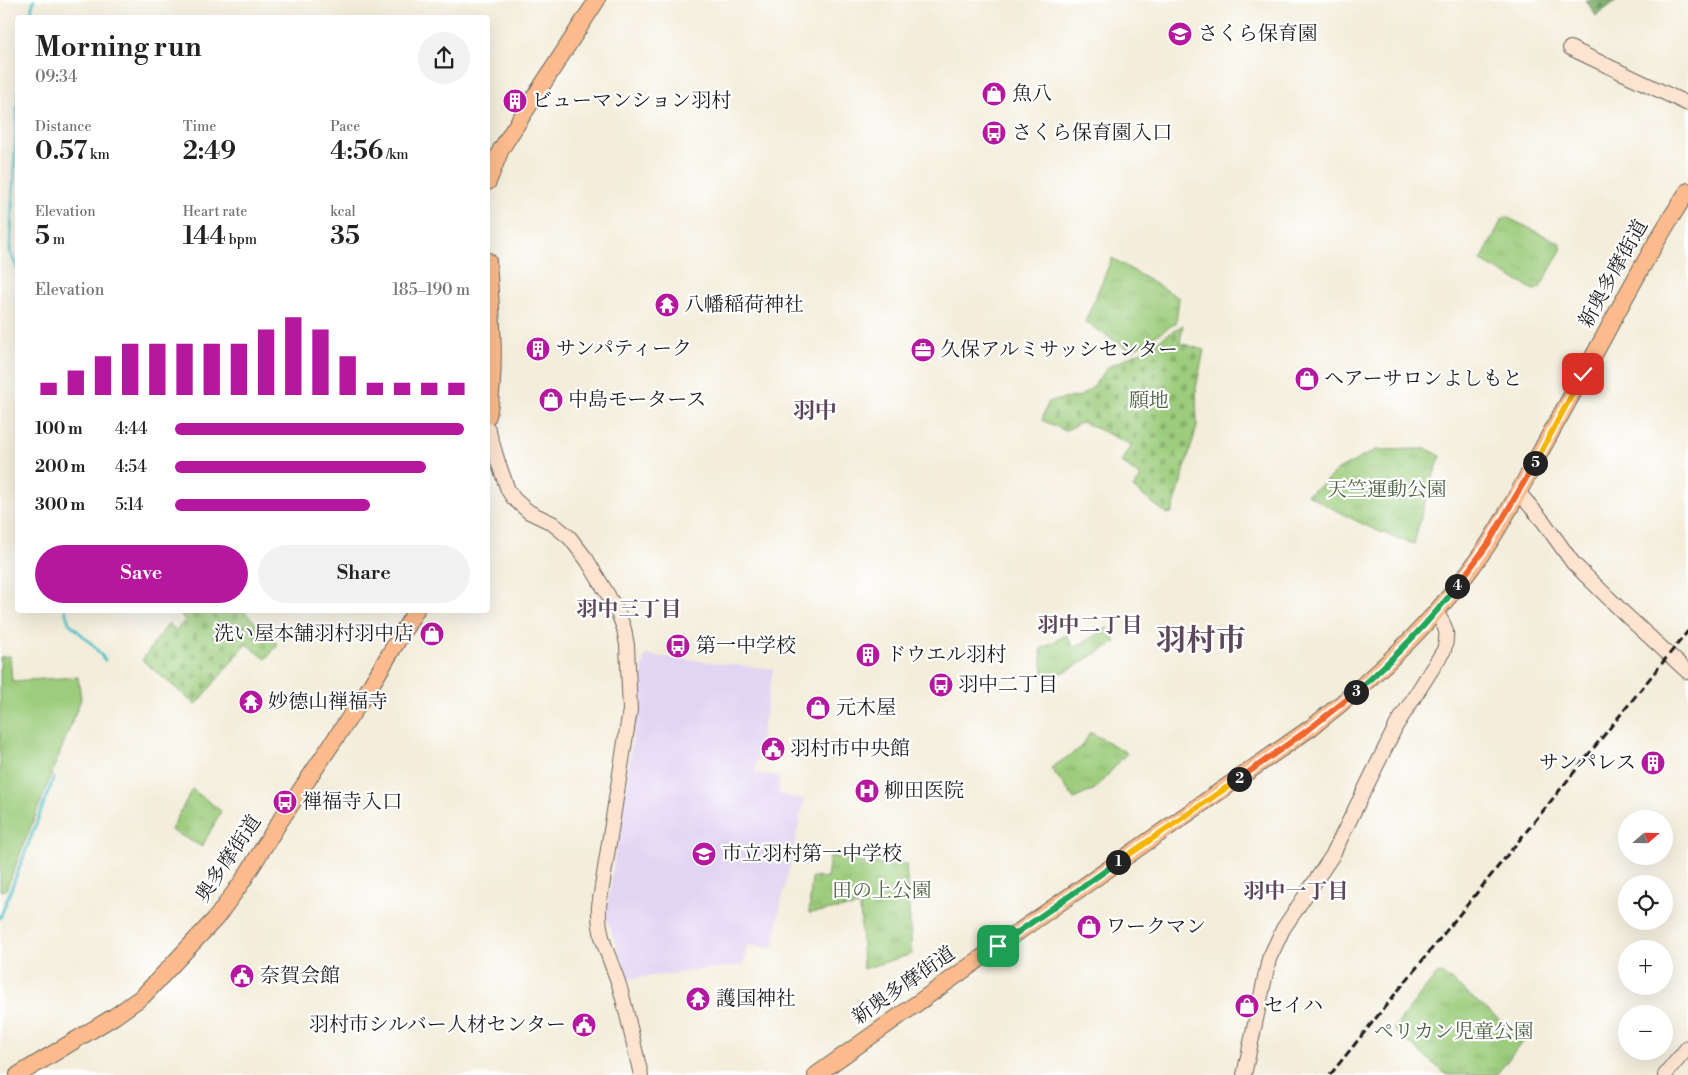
<!DOCTYPE html>
<html lang="en">
<head>
<meta charset="utf-8">
<style>
  :root { --surface:#fff; --page:#f2f2f2; --text:#222; --muted:#767676; --accent:#b5179e }
  body { margin:0; font-family:"Libre Bodoni","Noto Serif JP",serif; background:var(--page); color:var(--text); height:100vh; display:flex; flex-direction:column; font-size:19px; white-space:nowrap }
  * { box-sizing:border-box; margin:0 }
  p { font-size:16px; color:var(--muted) }
  .icon { flex:none; width:28px; height:28px; fill:none; stroke:currentColor; stroke-width:2; stroke-linecap:round; stroke-linejoin:round }
  .map { position:relative; flex:1; overflow:hidden }
  .drawer { position:absolute; left:15px; top:15px; width:475px; height:598px; display:flex; flex-direction:column; background:var(--surface); border-radius:5px; box-shadow:0 5px 20px #0002 }
  .drawer>* { flex:none }
  .needle { width:32px; rotate:70deg }
  .controls { position:absolute; left:1618px; top:810px; display:grid; gap:10px }
  .controls a { display:grid; place-items:center; width:55px; height:55px; border-radius:50%; background:var(--surface); box-shadow:0 5px 20px #0002; font-size:25px }
  .pin { position:absolute; display:grid; place-items:center; width:42px; height:42px; color:#fff; margin:-21px; border-radius:10px; box-shadow:0 2px 8px #0006 }
  .km { position:absolute; width:25px; height:25px; margin:-12px; border-radius:50%; background:#222; color:#fff; font-size:14px; line-height:25px; text-align:center }
  .round { display:grid; place-items:center; flex:none; width:52px; height:52px; border-radius:26px; background:var(--page) }
  .headline { display:flex; align-items:center; justify-content:space-between; height:85px; padding:0 20px }
  h1 { font-size:28px; font-weight:600; line-height:38px }
  .metrics { display:grid; grid-template-columns:repeat(3,1fr); gap:8px; height:85px; padding:5px 20px }
  .metrics div { display:grid; align-content:center }
  .metrics b { font-size:25px; font-weight:600 }
  .metrics small { font-size:14px; font-weight:400 }
  .metrics p { font-size:14px }
  .chart { height:140px; padding:10px 20px }
  .chart p { display:flex; justify-content:space-between }
  .chart svg { width:100%; height:90px; margin-top:5px; stroke:var(--accent); stroke-width:6 }
  .primary-button { display:flex; gap:10px; margin-top:auto; padding:10px 20px }
  .primary-button a { flex:1; height:58px; border-radius:30px; background:var(--accent); color:#fff; font-size:20px; font-weight:600; line-height:58px; text-align:center }
  .primary-button a+a { background:var(--page); color:var(--text) }
  ul { padding:0 20px; list-style:none; font-size:16px }
  li { display:grid; grid-template-columns:80px 60px 1fr; align-items:center; height:38px }
  li i { height:12px; border-radius:6px; background:var(--accent) }
  .map>svg:first-child { display:block }
  .built { fill:#e2d4f3 }
  .grass { fill:#9ccc7b; stroke:#5c744c }
  .forest { fill:url(#forest-firs); stroke:#4c6644 }
  .cemetery { fill:url(#cemetery-stones); stroke:#5c744c }
  .park { fill:url(#park-tufts); stroke:#5c744c }
  .lines { fill:none; stroke-linecap:round; stroke-linejoin:round }
  .stream { stroke:#52c0c8; stroke-width:3 }
  .secondary-casing { stroke:#67655e; stroke-width:16 }
  .primary-casing { stroke:#67655e; stroke-width:18 }
  .secondary { stroke:#fde4d1; stroke-width:14 }
  .primary { stroke:#fbbb8c; stroke-width:16 }
  .rail { stroke:#1c1c1c; stroke-width:3; stroke-dasharray:8 4; stroke-linecap:butt }
  .split-1-casing { stroke:#fff; stroke-width:10 }
  .split-2-casing { stroke:#fff; stroke-width:10 }
  .split-3-casing { stroke:#fff; stroke-width:10 }
  .split-4-casing { stroke:#fff; stroke-width:10 }
  .split-5-casing { stroke:#fff; stroke-width:10 }
  .split-6-casing { stroke:#fff; stroke-width:10 }
  .split-1 { stroke:#22a559; stroke-width:6 }
  .split-2 { stroke:#f5b400; stroke-width:6 }
  .split-3 { stroke:#f0652b; stroke-width:6 }
  .split-4 { stroke:#22a559; stroke-width:6 }
  .split-5 { stroke:#f0652b; stroke-width:6 }
  .split-6 { stroke:#f5b400; stroke-width:6 }
  .labels { text-anchor:middle; dominant-baseline:central; stroke-width:4.5; stroke-linejoin:round; paint-order:stroke }
  .poi-label { font-size:20px; fill:#1c1c1c; stroke:#fff; text-anchor:start }
  .street-label { font-size:20px; fill:#1c1c1c; stroke:#fff }
  .park-label { font-size:20px; fill:#4f6242; stroke:#fff }
  .neighbourhood-label { font-size:21px; font-weight:bold; fill:#5c485a; stroke:#fff }
  .quarter-label { font-size:22px; font-weight:bold; fill:#5c485a; stroke:#fff }
  .town-label { font-size:30px; font-weight:bold; fill:#5c485a; stroke:#fff }
</style>
</head>
<body>
<div class="map">
<svg width="1688" height="1075" viewBox="0 0 1688 1075">
  <defs>
    <pattern id="forest-firs" width="22" height="20" patternUnits="userSpaceOnUse" patternTransform="scale(1.25)"><rect width="22" height="20" fill="#7db06b"/><path d="M5 1l3.5 6h-7zM16 11l3.5 6h-7z" fill="#668e57"/></pattern>
    <pattern id="cemetery-stones" width="16" height="16" patternUnits="userSpaceOnUse" patternTransform="scale(1.25)"><rect width="16" height="16" fill="#9ccc7b"/><path d="M2 7V4a2 2 0 0 1 4 0v3zM10 15v-3a2 2 0 0 1 4 0v3z" fill="#86af6a"/></pattern>
    <pattern id="park-tufts" width="24" height="20" patternUnits="userSpaceOnUse" patternTransform="scale(1.25)"><rect width="24" height="20" fill="#9ccc7b"/><path d="M3 7l-1-3M5 7V3M7 7l1-3M15 17l-1-3M17 17v-4M19 17l1-3" fill="none" stroke="#86af6a"/></pattern>
  </defs>
  <rect width="100%" height="100%" fill="#fff"/>
  <filter id="ink" filterUnits="userSpaceOnUse"><feTurbulence type="fractalNoise" baseFrequency=".02" numOctaves="2"/><feDisplacementMap in="SourceGraphic" scale="10" xChannelSelector="R" yChannelSelector="G"/><feConvolveMatrix kernelMatrix="1 2 1 2 8 2 1 2 1" color-interpolation-filters="sRGB"/></filter>
  <filter id="wash" filterUnits="userSpaceOnUse"><feTurbulence type="fractalNoise" baseFrequency=".0096" numOctaves="4" result="noise"/><feDisplacementMap in="SourceGraphic" scale="20" xChannelSelector="R" yChannelSelector="G"/><feGaussianBlur stdDeviation="1.12" result="paint"/><feColorMatrix in="noise" values="0 0 0 0 0 0 0 0 0 0 0 0 0 0 0 0 0 1.4 0 .05"/><feComposite in="paint" operator="in"/></filter>
  <g filter="url(#wash)">
    <rect width="100%" height="100%" fill="#f3edda"/>
    <path class="built" d="M645,655L773,669L755,773L779,776V794L804,800L780,908L773,948L747,945L744,965L628,979L606,916Z"/>
    <path class="grass" d="M10,656L12,681L78,677L81,699L6,890L0,891V657Z"/>
    <path class="forest" d="M1586,0H1617L1596,16Z"/>
    <g class="cemetery">
      <path d="M1183,325L1180,343L1204,350L1196,388L1197,426L1172,513L1167,514L1133,488L1141,477L1121,462L1132,445L1082,422L1065,431L1042,420L1048,402L1080,396L1092,388L1108,367L1147,348Z"/>
      <path d="M176,610H243L278,645L266,659L246,644L196,705L142,660L169,623L176,630L185,620Z"/>
    </g>
    <g class="park">
      <path d="M1506,217L1560,243L1562,248L1540,288L1534,290L1481,261L1502,219Z"/>
      <path d="M1112,258L1179,298L1176,323L1131,351L1085,322Z"/>
      <path d="M1427,449L1441,456L1428,490L1414,544C1381,535 1337,512 1307,494L1320,486L1338,470L1376,450Z"/>
      <path d="M1107,628L1116,642L1065,672L1043,676L1041,649L1066,635L1074,648Z"/>
      <path d="M1090,732L1127,753L1095,789L1074,799L1051,768L1082,747Z"/>
      <path d="M192,789L221,811L202,847L171,830Z"/>
      <path d="M830,856L865,863L906,864L912,954L863,969L860,906L809,913L812,877L827,878Z"/>
      <path d="M1442,973L1524,1040L1496,1075H1447L1396,1032L1394,1028L1437,974Z"/>
    </g>
    <g class="lines">
      <g class="stream">
        <path d="M29,18L34,0"/>
        <path d="M18,92L10,252L18,270"/>
        <path d="M65,610L69,623L93,645L105,660"/>
        <path d="M0,918L54,777"/>
      </g>
    </g>
  </g>
  <g filter="url(#ink)">
    <g class="lines">
      <defs>
        <g id="secondary">
          <path d="M1570,48L1688,104"/>
          <path d="M488,429L498,462L508,490L514,499L529,512L552,523L570,538L587,560L608,595L619,615L624,629L627,645L630,710L599,906C597,938 611,958 620,988C628,1016 634,1046 641,1075"/>
          <path d="M1519,493L1543,521L1573,563L1628,617L1688,672"/>
          <path d="M1244,1075L1269,959L1283,929L1332,856L1396,726L1444,650C1449,632 1446,627 1436,612"/>
          <path d="M1665,1075L1688,1047"/>
        </g>
        <g id="primary">
          <path d="M488,182L501,149L597,0"/>
          <path d="M488,261C491,313 497,365 488,416"/>
          <path d="M18,1075L115,1016L143,996L216,918L242,882L280,821L368,690L416,610"/>
          <path d="M816,1075L998,946L1312,727C1379,675 1440,616 1487,546C1508,514 1525,480 1543,447C1564,409 1586,370 1607,331C1632,284 1658,236 1688,191"/>
        </g>
      </defs>
      <use href="#secondary" class="secondary-casing"/>
      <use href="#primary" class="primary-casing"/>
      <use href="#secondary" class="secondary"/>
      <use href="#primary" class="primary"/>
      <path class="rail" d="M1330,1075L1688,631"/>
    </g>
  </g>
  <g class="lines" filter="url(#ink)">
    <defs>
      <path id="split-1" d="M998,946L1118,862"/>
      <path id="split-2" d="M1118,862L1239,779"/>
      <path id="split-3" d="M1239,779L1312,727L1356,692"/>
      <path id="split-4" d="M1356,692C1393,659 1427,625 1457,586"/>
      <path id="split-5" d="M1457,586L1488,544L1535,463"/>
      <path id="split-6" d="M1535,463L1583,374"/>
    </defs>
    <use href="#split-1" class="split-1-casing"/>
    <use href="#split-2" class="split-2-casing"/>
    <use href="#split-3" class="split-3-casing"/>
    <use href="#split-4" class="split-4-casing"/>
    <use href="#split-5" class="split-5-casing"/>
    <use href="#split-6" class="split-6-casing"/>
    <use href="#split-1" class="split-1"/>
    <use href="#split-2" class="split-2"/>
    <use href="#split-3" class="split-3"/>
    <use href="#split-4" class="split-4"/>
    <use href="#split-5" class="split-5"/>
    <use href="#split-6" class="split-6"/>
  </g>
  <defs>
    <symbol id="school-disc" viewBox="-11 -11 22 22"><circle r="9.5" fill="#b5179e" stroke="#fff"/><path d="M0-5L7-2L0 1L-7-2ZM-4 1L0 2.5L4 1V4Q0 6-4 4Z" fill="#fff"/></symbol>
    <symbol id="shop-disc" viewBox="-11 -11 22 22"><circle r="9.5" fill="#b5179e" stroke="#fff"/><path d="M-5-2.5h2.3a2.7 3.5 0 0 1 5.4 0H5L5.5 6h-11ZM-1.5-2.5h3a1.5 2.3 0 0 0-3 0Z" fill="#fff"/></symbol>
    <symbol id="building-disc" viewBox="-11 -11 22 22"><circle r="9.5" fill="#b5179e" stroke="#fff"/><path d="M-4-6H4V6H1V3H-1V6H-4ZM-2.5-4.3h1.7v1.8h-1.7ZM.8-4.3h1.7v1.8H.8ZM-2.5-1h1.7V.8h-1.7ZM.8-1h1.7V.8H.8Z" fill="#fff"/></symbol>
    <symbol id="bus-disc" viewBox="-11 -11 22 22"><circle r="9.5" fill="#b5179e" stroke="#fff"/><path d="M-5-6H5V4H4V6H2V4H-2V6H-4V4H-5ZM-3.5-4V0h7V-4ZM-3.5 1.2v1.5H-2V1.2ZM2 1.2v1.5H3.5V1.2Z" fill="#fff"/></symbol>
    <symbol id="temple-disc" viewBox="-11 -11 22 22"><circle r="9.5" fill="#b5179e" stroke="#fff"/><path d="M0-6L5-2H3V0L6.5 2.5H4V6H1.5V3h-3V6H-4V2.5H-6.5L-3 0V-2H-5Z" fill="#fff"/></symbol>
    <symbol id="office-disc" viewBox="-11 -11 22 22"><circle r="9.5" fill="#b5179e" stroke="#fff"/><path d="M-6-3h4V-5.5h4V-3h4V5H-6ZM-1-4.5V-3h2v-1.5ZM-6 0V1H6V0Z" fill="#fff"/></symbol>
    <symbol id="civic-disc" viewBox="-11 -11 22 22"><circle r="9.5" fill="#b5179e" stroke="#fff"/><path d="M-.6-6.5H3V-4.5H.6V-3L4-1V1h2V6H-6V1h2V-1L-.6-3ZM-1.2 2.5V6h2.4V2.5Z" fill="#fff"/></symbol>
    <symbol id="hospital-disc" viewBox="-11 -11 22 22"><circle r="9.5" fill="#b5179e" stroke="#fff"/><path d="M-5-5h3v3.5h4V-5h3V5h-3V1.5h-4V5h-3Z" fill="#fff"/></symbol>
  </defs>
  <g fill-rule="evenodd">
    <use href="#school-disc" x="1166" y="20" width="28" height="28"/>
    <use href="#shop-disc" x="980" y="80" width="28" height="28"/>
    <use href="#building-disc" x="501" y="87" width="28" height="28"/>
    <use href="#bus-disc" x="980" y="119" width="28" height="28"/>
    <use href="#temple-disc" x="653" y="291" width="28" height="28"/>
    <use href="#building-disc" x="524" y="335" width="28" height="28"/>
    <use href="#office-disc" x="909" y="336" width="28" height="28"/>
    <use href="#shop-disc" x="1293" y="365" width="28" height="28"/>
    <use href="#shop-disc" x="537" y="386" width="28" height="28"/>
    <use href="#shop-disc" x="418" y="620" width="28" height="28"/>
    <use href="#bus-disc" x="664" y="632" width="28" height="28"/>
    <use href="#building-disc" x="854" y="641" width="28" height="28"/>
    <use href="#bus-disc" x="927" y="671" width="28" height="28"/>
    <use href="#temple-disc" x="237" y="688" width="28" height="28"/>
    <use href="#shop-disc" x="804" y="694" width="28" height="28"/>
    <use href="#civic-disc" x="759" y="735" width="28" height="28"/>
    <use href="#building-disc" x="1639" y="749" width="28" height="28"/>
    <use href="#hospital-disc" x="853" y="777" width="28" height="28"/>
    <use href="#bus-disc" x="271" y="788" width="28" height="28"/>
    <use href="#school-disc" x="690" y="840" width="28" height="28"/>
    <use href="#shop-disc" x="1075" y="913" width="28" height="28"/>
    <use href="#civic-disc" x="228" y="962" width="28" height="28"/>
    <use href="#temple-disc" x="684" y="985" width="28" height="28"/>
    <use href="#shop-disc" x="1233" y="992" width="28" height="28"/>
    <use href="#civic-disc" x="570" y="1011" width="28" height="28"/>
  </g>
  <g class="labels">
    <g class="poi-label">
      <text x="1198" y="34">さくら保育園</text>
      <text x="1012" y="94">魚八</text>
      <text x="532" y="101">ビューマンション羽村</text>
      <text x="1012" y="133">さくら保育園入口</text>
      <text x="684" y="305">八幡稲荷神社</text>
      <text x="556" y="349">サンパティーク</text>
      <text x="940" y="350">久保アルミサッシセンター</text>
      <text x="1324" y="379">ヘアーサロンよしもと</text>
      <text x="568" y="400">中島モータース</text>
      <text x="414" y="634" text-anchor="end">洗い屋本舗羽村羽中店</text>
      <text x="696" y="646">第一中学校</text>
      <text x="886" y="655">ドウエル羽村</text>
      <text x="958" y="685">羽中二丁目</text>
      <text x="268" y="702">妙德山禅福寺</text>
      <text x="836" y="708">元木屋</text>
      <text x="790" y="749">羽村市中央館</text>
      <text x="1636" y="763" text-anchor="end">サンパレス</text>
      <text x="884" y="791">柳田医院</text>
      <text x="302" y="802">禅福寺入口</text>
      <text x="722" y="854">市立羽村第一中学校</text>
      <text x="1106" y="927">ワークマン</text>
      <text x="260" y="976">奈賀会館</text>
      <text x="716" y="999">護国神社</text>
      <text x="1264" y="1006">セイハ</text>
      <text x="566" y="1025" text-anchor="end">羽村市シルバー人材センター</text>
    </g>
    <g class="street-label">
      <text transform="translate(1614 274) rotate(-61)">新奥多摩街道</text>
      <text transform="translate(229 859) rotate(-56)">奥多摩街道</text>
      <text transform="translate(904 986) rotate(-35)">新奥多摩街道</text>
    </g>
    <g class="park-label">
      <text x="1149" y="401">願地</text>
      <text x="1387" y="490">天竺運動公園</text>
      <text x="882" y="891">田の上公園</text>
      <text x="1454" y="1032">ペリカン児童公園</text>
    </g>
    <g class="neighbourhood-label">
      <text x="629" y="610">羽中三丁目</text>
      <text x="1090" y="626">羽中二丁目</text>
      <text x="1296" y="892">羽中一丁目</text>
    </g>
    <g class="quarter-label">
      <text x="815" y="411">羽中</text>
    </g>
    <g class="town-label">
      <text x="1201" y="641">羽村市</text>
    </g>
  </g>
</svg>
<div class="controls">
<a><svg class="needle" viewBox="-14 -14 28 28"><path d="M0-13l5 13h-10z" fill="#e53935"/><path d="M0 13l5-13h-10z" fill="#767676"/></svg></a>
<a><svg class="icon" aria-label="locate" viewBox="0 0 24 24"><circle cx="12" cy="12" r="6"/><path d="M12 2v4M12 18v4M2 12h4M18 12h4"/></svg></a>
<a>+</a>
<a>−</a>
</div>
<div class="pin" style="left:998px;top:946px;background:#1e9e55"><svg class="icon" aria-label="arrive" viewBox="0 0 24 24"><path d="M6 21V4h12l-3 4 3 4H6"/></svg></div>
<div class="pin" style="left:1583px;top:374px;background:#d93025"><svg class="icon" aria-label="check" viewBox="0 0 24 24"><path d="M5 12l5 5 9-10"/></svg></div>
<b class="km" style="left:1118px;top:862px">1</b>
<b class="km" style="left:1239px;top:779px">2</b>
<b class="km" style="left:1356px;top:692px">3</b>
<b class="km" style="left:1457px;top:586px">4</b>
<b class="km" style="left:1535px;top:463px">5</b>
<section class="drawer">
<div class="headline"><div><h1>Morning run</h1><p>09:34</p></div><a class="round"><svg class="icon" aria-label="share" viewBox="0 0 24 24"><path d="M12 15V3M7 8l5-5 5 5M5 13v7h14v-7"/></svg></a></div>
<div class="metrics">
<div><p>Distance</p><b>0.57<small> km</small></b></div>
<div><p>Time</p><b>2:49</b></div>
<div><p>Pace</p><b>4:56<small> /km</small></b></div>
</div>
<div class="metrics">
<div><p>Elevation</p><b>5<small> m</small></b></div>
<div><p>Heart rate</p><b>144<small> bpm</small></b></div>
<div><p>kcal</p><b>35</b></div>
</div>
<div class="chart"><p><span>Elevation</span>185–190 m</p>
<svg viewBox="0 0 160 44" preserveAspectRatio="none"><path d="M5 44V38M15 44V32M25 44V25M35 44V19M45 44V19M55 44V19M65 44V19M75 44V19M85 44V12M95 44V6M105 44V12M115 44V25M125 44V38M135 44V38M145 44V38M155 44V38"/></svg>
</div>
<ul>
<li><b>100 m</b>4:44<i style="width:98%"></i></li>
<li><b>200 m</b>4:54<i style="width:85%"></i></li>
<li><b>300 m</b>5:14<i style="width:66%"></i></li>
</ul>
<div class="primary-button"><a>Save</a><a>Share</a></div>
</section>
</div>
</body>
</html>
